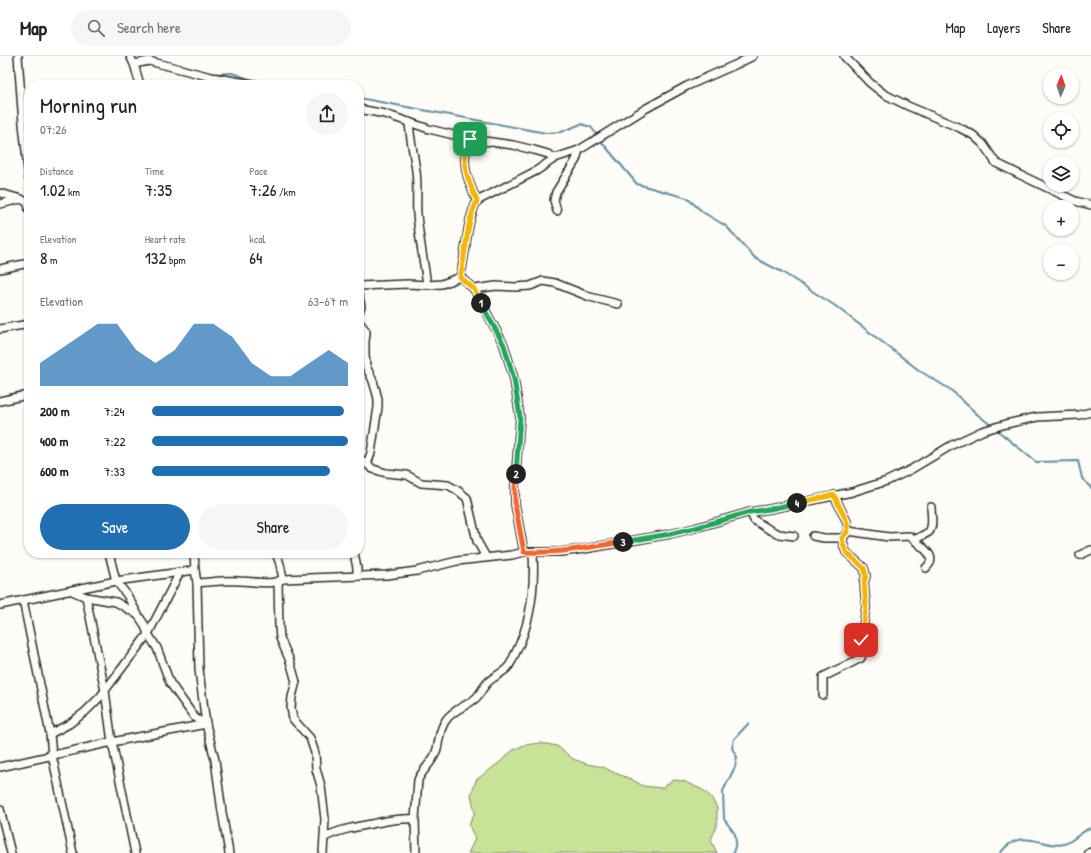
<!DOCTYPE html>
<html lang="en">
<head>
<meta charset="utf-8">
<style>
  :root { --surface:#fff; --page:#f6f6f6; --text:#202124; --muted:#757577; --line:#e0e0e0; --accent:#1f6fb2 }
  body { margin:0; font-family:"Patrick Hand",sans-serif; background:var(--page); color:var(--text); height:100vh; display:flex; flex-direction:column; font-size:15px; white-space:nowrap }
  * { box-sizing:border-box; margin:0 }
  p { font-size:13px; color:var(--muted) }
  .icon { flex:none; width:22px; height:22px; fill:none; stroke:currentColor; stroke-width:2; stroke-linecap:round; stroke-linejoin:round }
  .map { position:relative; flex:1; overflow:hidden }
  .details { position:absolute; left:24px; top:24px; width:340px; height:478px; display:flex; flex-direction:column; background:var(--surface); border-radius:16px; box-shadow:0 1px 3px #0004 }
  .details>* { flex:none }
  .needle { width:26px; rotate:2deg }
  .buttons { position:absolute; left:1043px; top:12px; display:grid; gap:8px }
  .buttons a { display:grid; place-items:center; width:36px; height:36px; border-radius:50%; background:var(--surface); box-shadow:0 1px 3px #0004; font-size:20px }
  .pin { position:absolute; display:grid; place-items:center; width:34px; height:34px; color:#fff; margin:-17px; border-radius:8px; box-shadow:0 2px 6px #0006 }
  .km { position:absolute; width:20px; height:20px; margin:-10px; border-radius:50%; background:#222; color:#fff; font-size:11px; line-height:20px; text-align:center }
  .round { display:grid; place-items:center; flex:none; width:42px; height:42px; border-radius:21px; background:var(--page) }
  .overview { display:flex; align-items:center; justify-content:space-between; height:68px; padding:0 16px }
  h1 { font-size:22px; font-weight:600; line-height:30px }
  .metrics { display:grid; grid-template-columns:repeat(3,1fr); gap:6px; height:68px; padding:4px 16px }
  .metrics div { display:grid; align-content:center }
  .metrics b { font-size:17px; font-weight:600 }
  .metrics small { font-size:11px; font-weight:400 }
  .metrics p { font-size:11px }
  .chart { height:112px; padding:8px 16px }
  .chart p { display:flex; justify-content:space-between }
  .chart svg { width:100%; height:72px; margin-top:4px; fill:var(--accent); opacity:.7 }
  .button { display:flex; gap:8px; margin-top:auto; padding:8px 16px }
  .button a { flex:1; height:46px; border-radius:24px; background:var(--accent); color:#fff; font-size:16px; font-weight:600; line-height:46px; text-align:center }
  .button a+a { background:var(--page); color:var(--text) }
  ul { padding:0 16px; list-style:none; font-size:13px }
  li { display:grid; grid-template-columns:64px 48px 1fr; align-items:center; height:30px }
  li i { height:10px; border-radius:5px; background:var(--accent) }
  header { display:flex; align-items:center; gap:24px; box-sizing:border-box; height:56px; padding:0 20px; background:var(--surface); border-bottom:1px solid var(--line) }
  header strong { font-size:19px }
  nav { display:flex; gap:22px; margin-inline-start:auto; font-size:14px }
  .search { width:280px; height:36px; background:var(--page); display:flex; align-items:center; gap:10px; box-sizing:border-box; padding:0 14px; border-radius:22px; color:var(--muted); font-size:15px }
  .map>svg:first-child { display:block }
  .green { fill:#c8e298; stroke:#7a8662 }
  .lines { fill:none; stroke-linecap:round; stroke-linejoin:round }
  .stream { stroke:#638d9d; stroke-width:2 }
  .minor-casing { stroke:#2b2b2b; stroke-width:10 }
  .minor { stroke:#fdfcf7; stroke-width:7 }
  .split-1-casing { stroke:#fff; stroke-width:8 }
  .split-2-casing { stroke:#fff; stroke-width:8 }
  .split-3-casing { stroke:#fff; stroke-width:8 }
  .split-4-casing { stroke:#fff; stroke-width:8 }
  .split-5-casing { stroke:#fff; stroke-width:8 }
  .split-1 { stroke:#f5b400; stroke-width:5 }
  .split-2 { stroke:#22a559; stroke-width:5 }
  .split-3 { stroke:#f0652b; stroke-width:5 }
  .split-4 { stroke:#22a559; stroke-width:5 }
  .split-5 { stroke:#f5b400; stroke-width:5 }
</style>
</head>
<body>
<header>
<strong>Map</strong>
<div class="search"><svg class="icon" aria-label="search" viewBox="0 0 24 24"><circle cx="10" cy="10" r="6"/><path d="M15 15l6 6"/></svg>Search here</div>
<nav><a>Map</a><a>Layers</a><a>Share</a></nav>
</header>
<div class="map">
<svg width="1091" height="797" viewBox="0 0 1091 797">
  <rect width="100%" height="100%" fill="#fdfcf7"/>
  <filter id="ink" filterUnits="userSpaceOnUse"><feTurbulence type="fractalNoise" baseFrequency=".025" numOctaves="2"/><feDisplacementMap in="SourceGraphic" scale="8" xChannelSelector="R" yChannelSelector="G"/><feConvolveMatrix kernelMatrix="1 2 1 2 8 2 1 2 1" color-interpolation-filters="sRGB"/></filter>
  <g filter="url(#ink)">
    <path class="green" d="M541,687L557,690L573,703L587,708L603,711L615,717L631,723L643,730L662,732L673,724L683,725L703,734L711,741L717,752V769L711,784L717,797H468L475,783L469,769L475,756L471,739L476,724L500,706L513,694L524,689Z"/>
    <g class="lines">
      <g class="stream">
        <path d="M212,18L232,17L264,28H284L288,29"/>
        <path d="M359,42L546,77L561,76L581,68L591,71L597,79"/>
        <path d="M600,84L637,128L687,142L704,157L726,170L755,202L782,216L834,249L920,315L951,334L978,359L992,370"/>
        <path d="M997,374L1036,406L1078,405L1082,422L1091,432"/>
        <path d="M733,797L736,787L735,778L724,763L723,735L735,711L737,701L732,692L734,683L749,667"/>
        <path d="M1000,797C1015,779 1025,782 1046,787C1051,788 1058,790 1064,788C1073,786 1081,775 1091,772"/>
      </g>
      <defs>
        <g id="minor">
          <path d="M18,0L23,68L29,123"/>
          <path d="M130,0L134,8L140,29"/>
          <path d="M844,0L870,27L884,38L908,50L960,72L973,79L983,88L996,107L1031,124L1075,145L1091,149"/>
          <path d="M134,8L149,5L211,21L259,29"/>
          <path d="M359,53L385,58L429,73L470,83L513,89L534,94L548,98L555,102"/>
          <path d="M409,66C410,83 414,99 416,115C418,130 416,144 417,158C419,182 424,206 427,229"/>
          <path d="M470,83C459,104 468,125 477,145"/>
          <path d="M0,137L21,143L28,147L29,154"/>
          <path d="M0,148L21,143"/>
          <path d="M557,155L554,144L556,136L576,104L579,94"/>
          <path d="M0,213L29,207"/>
          <path d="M460,221L474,233L504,289L514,323L520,361L515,430V448L524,496"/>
          <path d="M359,230L408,228L427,229L442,228L460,221C467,196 465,169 477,145L536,115L555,102L579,94L645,53L687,30L737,8L753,0"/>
          <path d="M474,233L496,230L516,231L530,230L543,225L555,227L590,241L618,248"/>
          <path d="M359,241L361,250L359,256"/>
          <path d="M359,266L366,275V279L365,285V298L366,310L373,325L376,335L378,343V351L371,397L367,408"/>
          <path d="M0,273L29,268"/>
          <path d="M0,345L22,340L29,341"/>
          <path d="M359,402L373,413L386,417L407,419L421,427L448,429L457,434L467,442L477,485L486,501"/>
          <path d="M750,456L754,464L770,474L779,478L794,480"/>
          <path d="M848,475L889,481L909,480C913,482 915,485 919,488C927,495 937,502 926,512"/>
          <path d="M813,480L824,482H843"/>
          <path d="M914,484L929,476C934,469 931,459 931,451"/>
          <path d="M109,497L116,525L127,539L138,559"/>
          <path d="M194,497L195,514L197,527L199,613L201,630L206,668L215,704L222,756L229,797"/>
          <path d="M276,497L280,508L283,523"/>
          <path d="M354,497L357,512V520"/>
          <path d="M1080,499L1091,494"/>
          <path d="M278,525L279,571L280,582L290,605L296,626L294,633L292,641L291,652L293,663L310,682L315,697L316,713L321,730L325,763L323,797"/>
          <path d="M197,527C211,526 225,524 239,525C253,525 271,530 283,523L387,519L417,515L457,505L512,499L524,496H561L584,493L670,478L695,472L750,456L770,453L852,436L887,425L910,414L952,389L982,375L1006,368L1037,361L1079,359L1091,356"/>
          <path d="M72,535L86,541L116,546L138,559L144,568L148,578L157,592L170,627L195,662L206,668"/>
          <path d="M86,541L105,635L112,686L135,797"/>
          <path d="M23,544L50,678L52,699L73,797"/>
          <path d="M0,549L116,525L195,514"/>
          <path d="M823,639V621L861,602L862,599L861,585L866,551L864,526L866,520L864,512L846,496L843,487V482L848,475L847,466L834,439"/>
          <path d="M50,678L69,668L85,656L100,641L148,578L180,516"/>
          <path d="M0,711L112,686L206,668"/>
          <path d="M0,753L11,797"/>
          <path d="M325,781C339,774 355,771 371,768C386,765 399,762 415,763"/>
          <path d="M416,797L415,763L418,724C422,714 433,706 436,696C440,685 438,675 446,664C453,653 468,650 477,641C481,636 484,630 488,626C494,620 503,617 508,611C511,608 513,602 515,598C531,567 535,531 533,497"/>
          <path d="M1088,797L1091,796"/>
        </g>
      </defs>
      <use href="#minor" class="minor-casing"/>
      <use href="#minor" class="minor"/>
    </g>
  </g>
  <g class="lines" filter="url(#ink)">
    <defs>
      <path id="split-1" d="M470,83C459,104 468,125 477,145C465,169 467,196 460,221L474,233L481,247"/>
      <path id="split-2" d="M481,247L504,289L514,323L520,361L516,418"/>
      <path id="split-3" d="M516,418L515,430V448L524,496C560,498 588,491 623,486"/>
      <path id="split-4" d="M623,486L670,478L695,472L750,456L770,453L797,447"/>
      <path id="split-5" d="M797,447L834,439L847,466L848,475L842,482L843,487L846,496L864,512L866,520L864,526L866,551L861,584"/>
    </defs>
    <use href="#split-1" class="split-1-casing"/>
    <use href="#split-2" class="split-2-casing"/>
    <use href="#split-3" class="split-3-casing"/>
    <use href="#split-4" class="split-4-casing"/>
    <use href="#split-5" class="split-5-casing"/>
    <use href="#split-1" class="split-1"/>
    <use href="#split-2" class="split-2"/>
    <use href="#split-3" class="split-3"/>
    <use href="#split-4" class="split-4"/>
    <use href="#split-5" class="split-5"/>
  </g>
</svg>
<div class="buttons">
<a><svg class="needle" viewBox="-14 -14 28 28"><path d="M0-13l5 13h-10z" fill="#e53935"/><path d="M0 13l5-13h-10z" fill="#757577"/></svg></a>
<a><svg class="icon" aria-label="locate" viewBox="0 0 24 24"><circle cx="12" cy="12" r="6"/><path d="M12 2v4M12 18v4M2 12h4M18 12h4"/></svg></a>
<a><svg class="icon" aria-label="layers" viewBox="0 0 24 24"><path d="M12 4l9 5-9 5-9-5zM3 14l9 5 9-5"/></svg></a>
<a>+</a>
<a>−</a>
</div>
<div class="pin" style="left:470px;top:83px;background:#1e9e55"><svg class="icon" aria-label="arrive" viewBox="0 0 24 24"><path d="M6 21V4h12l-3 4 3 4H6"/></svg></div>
<div class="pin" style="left:861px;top:584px;background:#d93025"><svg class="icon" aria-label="check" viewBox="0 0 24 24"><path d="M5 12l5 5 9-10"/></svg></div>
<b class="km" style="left:481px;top:247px">1</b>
<b class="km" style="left:516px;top:418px">2</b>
<b class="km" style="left:623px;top:486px">3</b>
<b class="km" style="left:797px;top:447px">4</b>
<section class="details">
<div class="overview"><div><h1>Morning run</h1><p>07:26</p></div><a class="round"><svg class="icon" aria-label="share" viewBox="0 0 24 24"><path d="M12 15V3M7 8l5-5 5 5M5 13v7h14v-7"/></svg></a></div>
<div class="metrics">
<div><p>Distance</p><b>1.02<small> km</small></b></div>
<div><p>Time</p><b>7:35</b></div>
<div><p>Pace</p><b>7:26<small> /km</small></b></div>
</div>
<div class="metrics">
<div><p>Elevation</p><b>8<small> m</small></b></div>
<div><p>Heart rate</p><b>132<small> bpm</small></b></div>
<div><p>kcal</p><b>64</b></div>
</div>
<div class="chart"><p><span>Elevation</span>63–67 m</p>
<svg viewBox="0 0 160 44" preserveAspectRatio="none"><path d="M0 44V30L10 22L20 14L30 6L40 6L50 22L60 30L70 22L80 6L90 6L100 14L110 30L120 38L130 38L140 30L150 22L160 30V44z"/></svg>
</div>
<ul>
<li><b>200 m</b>7:24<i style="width:98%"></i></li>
<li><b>400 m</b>7:22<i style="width:100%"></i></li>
<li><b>600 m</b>7:33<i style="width:91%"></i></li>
</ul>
<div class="button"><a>Save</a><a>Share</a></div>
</section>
</div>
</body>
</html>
